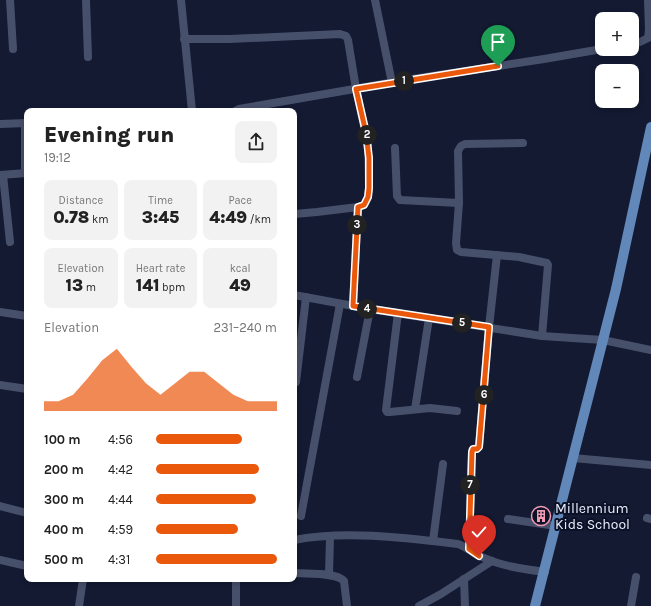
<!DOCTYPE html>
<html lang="en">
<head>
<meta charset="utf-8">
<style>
  :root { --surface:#fff; --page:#f2f2f2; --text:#222; --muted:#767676; --accent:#ea580c }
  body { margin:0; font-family:Karla,sans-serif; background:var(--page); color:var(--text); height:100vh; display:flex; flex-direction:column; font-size:15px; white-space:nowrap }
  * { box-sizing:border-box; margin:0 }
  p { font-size:13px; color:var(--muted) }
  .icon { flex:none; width:22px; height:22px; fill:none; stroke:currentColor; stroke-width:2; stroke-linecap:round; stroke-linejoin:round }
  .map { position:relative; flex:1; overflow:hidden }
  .drawer { position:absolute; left:24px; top:108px; width:273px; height:474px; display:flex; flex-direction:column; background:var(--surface); border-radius:8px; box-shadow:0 2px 6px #0003 }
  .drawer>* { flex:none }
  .fabs { position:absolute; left:595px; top:12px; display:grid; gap:8px }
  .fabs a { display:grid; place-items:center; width:44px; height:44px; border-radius:8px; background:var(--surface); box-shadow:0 2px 6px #0003; font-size:20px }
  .pin { position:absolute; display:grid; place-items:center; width:34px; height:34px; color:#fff; margin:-41px -17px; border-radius:50% 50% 50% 0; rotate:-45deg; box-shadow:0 0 4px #0007 }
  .pin .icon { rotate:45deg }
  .km { position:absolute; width:20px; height:20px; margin:-10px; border-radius:50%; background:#222; color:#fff; font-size:11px; line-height:20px; text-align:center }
  .round { display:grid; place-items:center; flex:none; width:42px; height:42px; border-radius:8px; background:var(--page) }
  .head { display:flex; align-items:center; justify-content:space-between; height:68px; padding:0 20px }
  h1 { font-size:22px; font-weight:800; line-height:30px }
  .stats { display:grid; grid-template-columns:repeat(3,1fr); gap:6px; height:68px; padding:4px 20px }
  .stats div { display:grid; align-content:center; border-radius:8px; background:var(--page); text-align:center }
  .stats b { font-size:17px; font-weight:800 }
  .stats small { font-size:11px; font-weight:400 }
  .stats p { font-size:11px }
  .chart { height:112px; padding:8px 20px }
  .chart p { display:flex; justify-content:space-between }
  .chart svg { width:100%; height:72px; margin-top:4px; fill:var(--accent); opacity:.7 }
  ul { padding:0 20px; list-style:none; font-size:13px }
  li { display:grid; grid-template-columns:64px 48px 1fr; align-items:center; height:30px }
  li i { height:10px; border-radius:5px; background:var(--accent) }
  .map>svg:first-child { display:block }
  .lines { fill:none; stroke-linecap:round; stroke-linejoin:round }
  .minor { stroke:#47506b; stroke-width:8 }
  .major { stroke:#6288b9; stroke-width:10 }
  .route-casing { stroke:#fff; stroke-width:8 }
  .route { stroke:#ea580c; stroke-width:5 }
  .labels { text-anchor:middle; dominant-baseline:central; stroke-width:4; stroke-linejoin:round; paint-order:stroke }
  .poi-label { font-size:14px; fill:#ebf0fe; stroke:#0b1127; text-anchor:start }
</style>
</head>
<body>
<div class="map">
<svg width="651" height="606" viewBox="0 0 651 606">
  <rect width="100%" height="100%" fill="#131a32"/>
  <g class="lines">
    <g class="minor">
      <path d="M10,0L13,49"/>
      <path d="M86,0L88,57"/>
      <path d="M181,0L192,111"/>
      <path d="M375,0L392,83"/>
      <path d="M184,39H230L340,34L346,36L348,40L356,89L368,145L369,188L368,197L364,205L358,207L317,212L294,214"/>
      <path d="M632,43L640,42L648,38L649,30L648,0"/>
      <path d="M235,111L239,109L406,80L544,59L602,49"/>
      <path d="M0,124L27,123"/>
      <path d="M523,143L465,144L461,146L458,151L459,203L456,243L457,250L461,252L519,257L547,263L548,265L542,336"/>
      <path d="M395,148L397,196L400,200L459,203"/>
      <path d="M25,173V123"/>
      <path d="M0,175L27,173"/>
      <path d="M3,175L10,242"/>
      <path d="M294,295L370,309L542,336L603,340L651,350"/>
      <path d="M353,306L358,207"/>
      <path d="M0,312L27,316"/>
      <path d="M398,313L386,410L387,412H390L430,408L457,411"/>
      <path d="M357,377L370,309"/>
      <path d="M296,382L306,297"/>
      <path d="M0,385L27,389"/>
      <path d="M415,409L429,318"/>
      <path d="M573,458L651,465"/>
      <path d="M0,506L27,513"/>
      <path d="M301,516L340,304"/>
      <path d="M647,518L651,519"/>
      <path d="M508,519L556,526"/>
      <path d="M294,540C345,530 407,538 458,544C467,547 472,553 480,556C500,566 523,569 545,572"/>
      <path d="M433,541L443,464"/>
      <path d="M469,549L472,450L479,447L489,327L497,255"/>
      <path d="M0,560L27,566"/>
      <path d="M296,573C308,574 336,572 344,581L347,606"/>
      <path d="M329,575L330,537"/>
      <path d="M464,579L465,606"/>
      <path d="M79,606L83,579"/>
      <path d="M236,606V579"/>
      <path d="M419,606L441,594L492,561"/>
      <path d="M631,606L636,577"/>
    </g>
    <path class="major" d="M535,606L616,289L651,127"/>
  </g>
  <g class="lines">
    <defs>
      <path id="route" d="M479,556L469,549L472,452L473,449H477L479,447L489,327L353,306L358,207L364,205L368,197L369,188V158L366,133L356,89L498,66"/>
    </defs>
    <use href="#route" class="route-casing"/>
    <use href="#route" class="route"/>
  </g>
  <defs>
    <symbol id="building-ring" viewBox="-11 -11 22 22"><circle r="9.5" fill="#0b1127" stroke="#f19ab3" stroke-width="1.5"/><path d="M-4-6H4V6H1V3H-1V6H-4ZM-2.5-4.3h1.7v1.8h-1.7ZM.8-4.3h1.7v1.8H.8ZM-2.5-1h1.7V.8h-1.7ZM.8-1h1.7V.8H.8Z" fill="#f19ab3"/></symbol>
  </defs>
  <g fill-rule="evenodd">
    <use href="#building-ring" x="530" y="505" width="22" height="22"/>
  </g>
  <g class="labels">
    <g class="poi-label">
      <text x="555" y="508">Millennium<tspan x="555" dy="16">Kids School</tspan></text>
    </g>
  </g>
</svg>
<div class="fabs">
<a>+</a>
<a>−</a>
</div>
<div class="pin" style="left:498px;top:66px;background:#1e9e55"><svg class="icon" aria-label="arrive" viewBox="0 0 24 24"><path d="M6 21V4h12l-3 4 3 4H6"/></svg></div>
<div class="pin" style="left:479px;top:556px;background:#d93025"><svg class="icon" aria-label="check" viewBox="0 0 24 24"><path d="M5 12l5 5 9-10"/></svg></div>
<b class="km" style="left:404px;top:81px">1</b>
<b class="km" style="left:367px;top:135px">2</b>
<b class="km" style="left:357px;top:225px">3</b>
<b class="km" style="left:367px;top:309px">4</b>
<b class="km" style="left:462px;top:323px">5</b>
<b class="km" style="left:484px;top:395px">6</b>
<b class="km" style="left:470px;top:485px">7</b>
<section class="drawer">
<div class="head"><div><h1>Evening run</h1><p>19:12</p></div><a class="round"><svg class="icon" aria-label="share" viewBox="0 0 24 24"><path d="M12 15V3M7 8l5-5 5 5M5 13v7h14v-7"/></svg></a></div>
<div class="stats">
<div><p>Distance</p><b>0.78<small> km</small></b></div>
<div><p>Time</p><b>3:45</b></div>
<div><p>Pace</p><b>4:49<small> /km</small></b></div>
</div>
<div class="stats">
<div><p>Elevation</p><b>13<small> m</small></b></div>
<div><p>Heart rate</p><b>141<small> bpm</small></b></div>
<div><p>kcal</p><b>49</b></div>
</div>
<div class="chart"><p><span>Elevation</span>231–240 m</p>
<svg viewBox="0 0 160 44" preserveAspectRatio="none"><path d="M0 44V38L10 38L20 34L30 24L40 13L50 6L60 17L70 27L80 34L90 27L100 20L110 20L120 27L130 34L140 38L150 38L160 38V44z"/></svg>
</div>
<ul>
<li><b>100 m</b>4:56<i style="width:71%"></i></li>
<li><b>200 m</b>4:42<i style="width:85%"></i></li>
<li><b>300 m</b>4:44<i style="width:83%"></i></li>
<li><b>400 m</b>4:59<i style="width:68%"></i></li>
<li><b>500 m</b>4:31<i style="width:100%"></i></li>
</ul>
</section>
</div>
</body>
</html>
